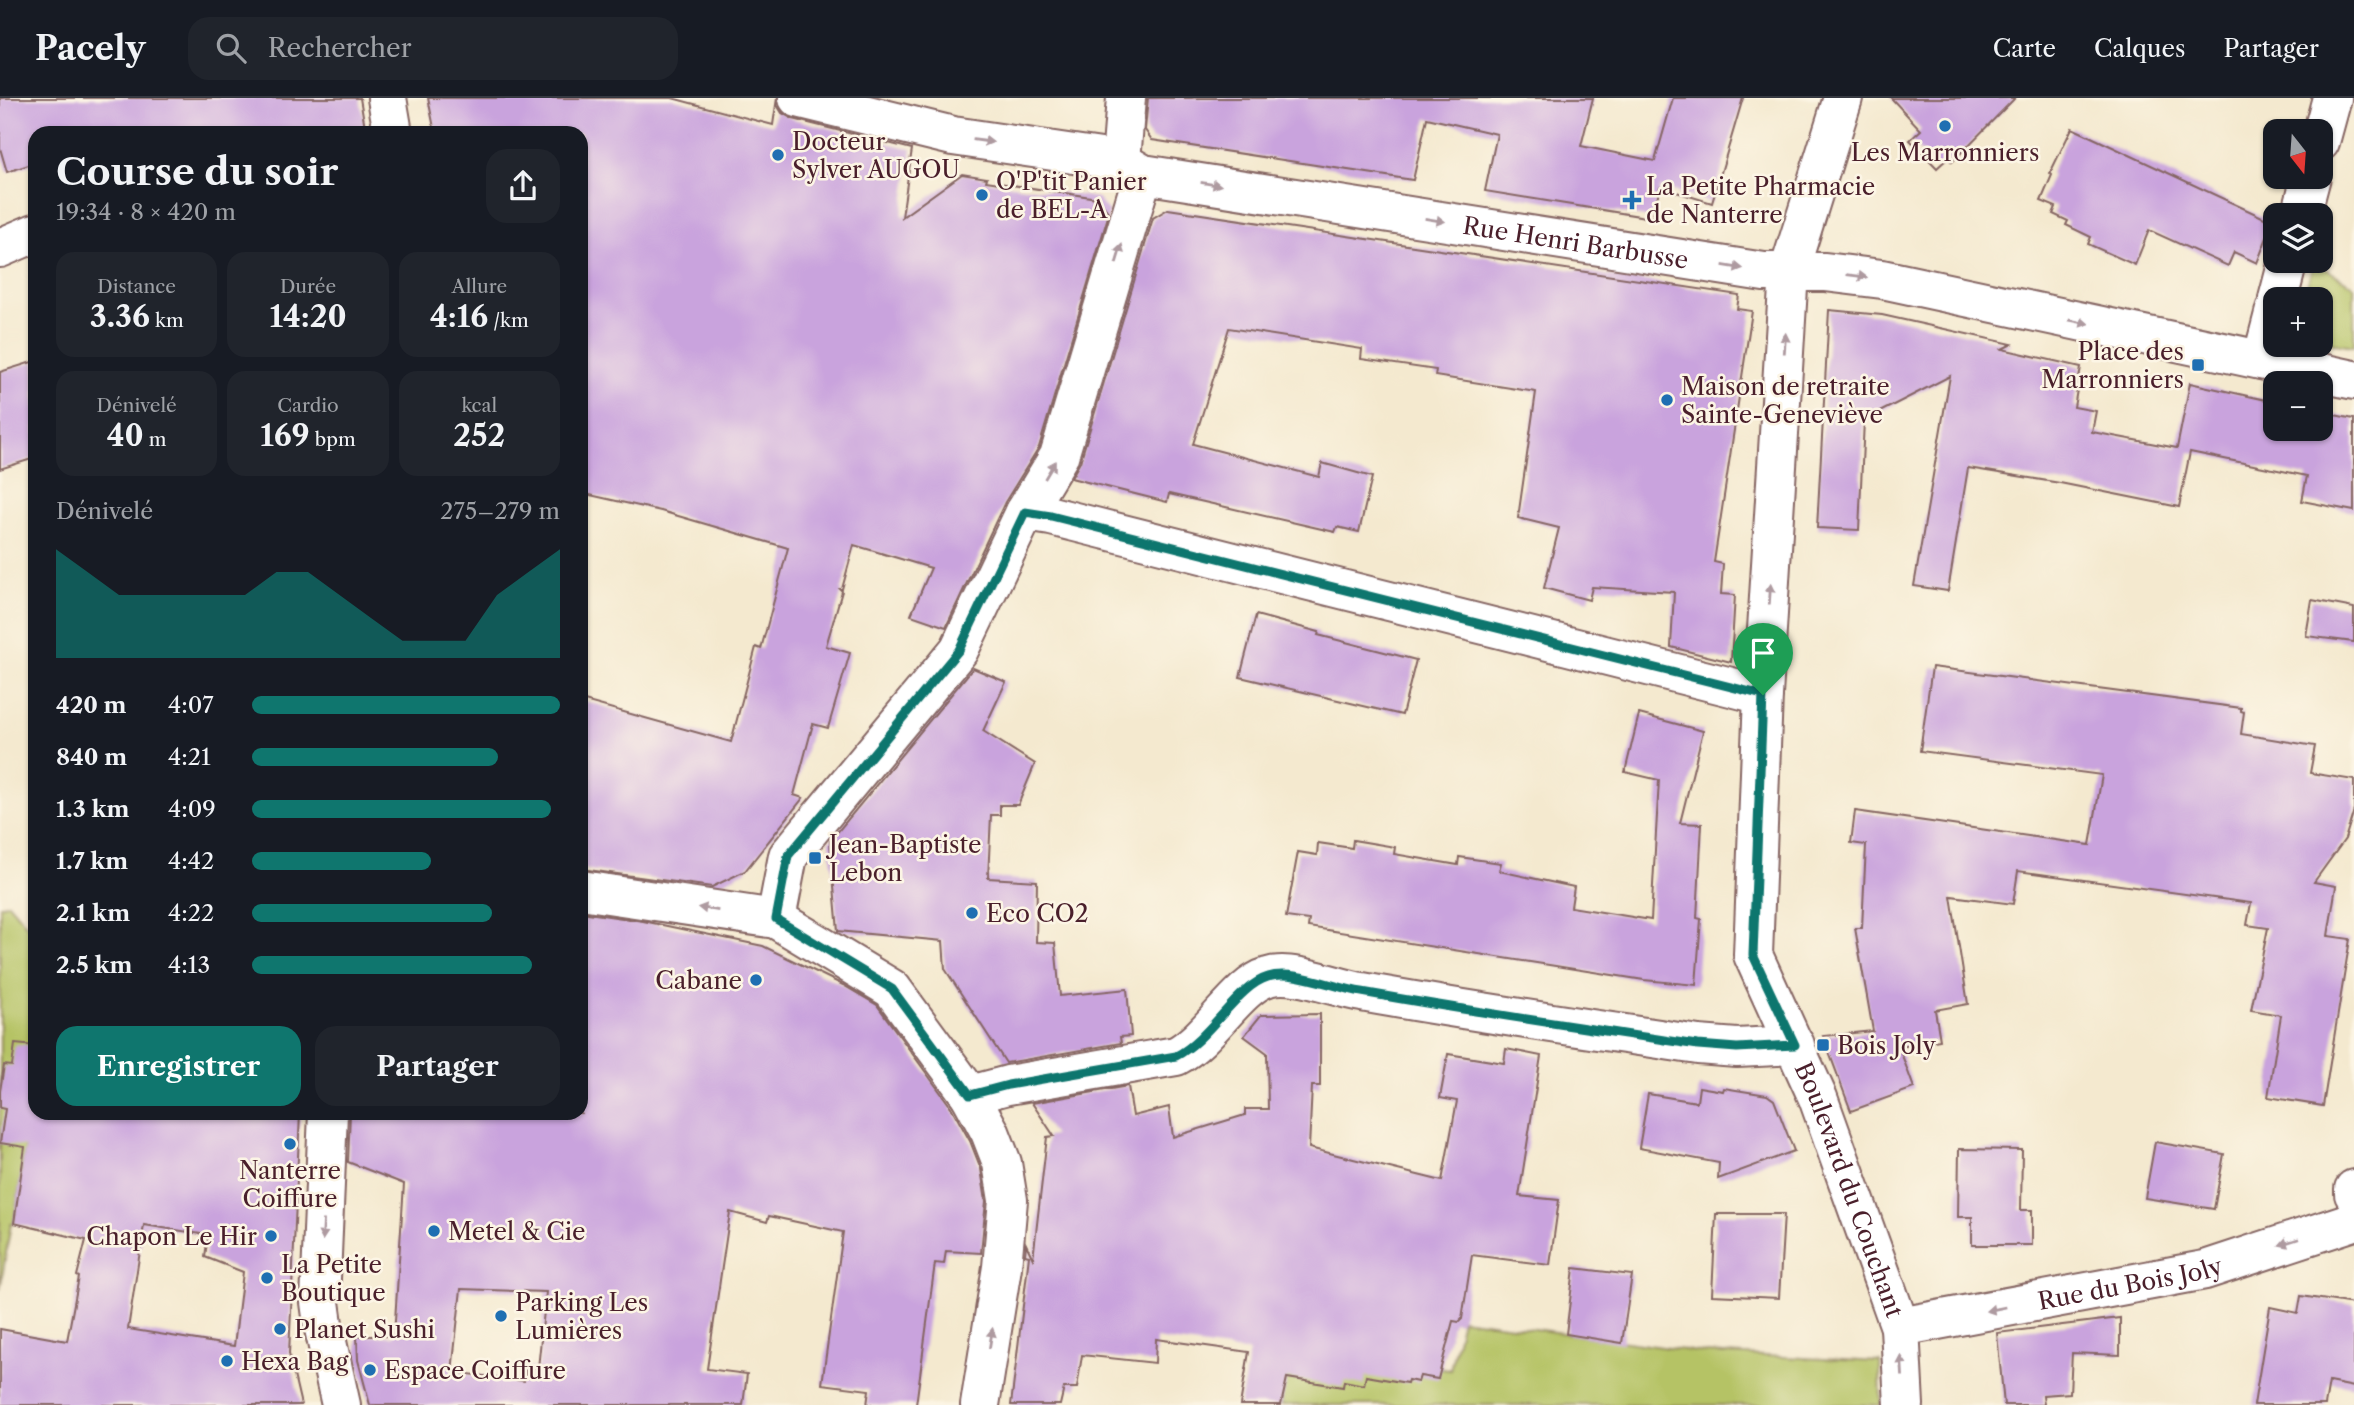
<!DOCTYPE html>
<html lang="fr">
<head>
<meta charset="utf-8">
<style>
  :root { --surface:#171b24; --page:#20242c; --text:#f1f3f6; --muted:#9ea1a6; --line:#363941; --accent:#0f766e }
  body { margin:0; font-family:"Libre Caslon Text",serif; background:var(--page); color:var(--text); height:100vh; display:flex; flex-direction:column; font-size:26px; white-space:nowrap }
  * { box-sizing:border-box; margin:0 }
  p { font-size:23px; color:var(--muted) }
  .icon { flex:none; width:38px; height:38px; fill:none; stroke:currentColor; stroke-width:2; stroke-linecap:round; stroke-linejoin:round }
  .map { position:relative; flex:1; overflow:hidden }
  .sheet { position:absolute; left:28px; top:28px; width:560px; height:994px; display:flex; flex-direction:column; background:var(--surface); border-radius:21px; box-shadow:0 2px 5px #0004 }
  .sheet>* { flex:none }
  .needle { width:46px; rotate:163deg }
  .controls { position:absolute; left:2263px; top:21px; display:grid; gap:14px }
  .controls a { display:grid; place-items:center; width:70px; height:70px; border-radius:14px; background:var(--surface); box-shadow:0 2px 5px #0004; font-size:35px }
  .pin { position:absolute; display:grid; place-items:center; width:60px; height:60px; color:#fff; margin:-72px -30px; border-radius:50% 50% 50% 0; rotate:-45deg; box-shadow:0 0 7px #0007 }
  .pin .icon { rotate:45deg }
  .round { display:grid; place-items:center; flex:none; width:74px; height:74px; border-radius:21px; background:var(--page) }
  .head { display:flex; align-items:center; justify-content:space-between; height:119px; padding:0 28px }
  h1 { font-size:38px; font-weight:800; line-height:52px }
  .stats { display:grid; grid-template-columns:repeat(3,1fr); gap:10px; height:119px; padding:7px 28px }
  .stats div { display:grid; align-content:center; border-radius:18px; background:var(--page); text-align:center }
  .stats b { font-size:30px; font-weight:800 }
  .stats small { font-size:19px; font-weight:400 }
  .stats p { font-size:19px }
  .chart { height:196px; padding:14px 28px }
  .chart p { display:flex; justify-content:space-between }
  .chart svg { width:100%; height:126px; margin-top:7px; fill:var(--accent); opacity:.7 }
  .button { display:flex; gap:14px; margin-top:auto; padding:14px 28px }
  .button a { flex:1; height:80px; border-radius:21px; background:var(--accent); color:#fff; font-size:28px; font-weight:800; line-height:80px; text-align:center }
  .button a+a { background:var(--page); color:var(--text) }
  ul { padding:0 28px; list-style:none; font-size:23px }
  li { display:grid; grid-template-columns:112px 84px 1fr; align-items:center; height:52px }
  li i { height:18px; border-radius:9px; background:var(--accent) }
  header { display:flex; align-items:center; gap:42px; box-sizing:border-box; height:98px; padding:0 35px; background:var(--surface); border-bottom:2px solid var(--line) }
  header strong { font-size:33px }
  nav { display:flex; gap:38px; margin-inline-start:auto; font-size:24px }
  .search { width:490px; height:63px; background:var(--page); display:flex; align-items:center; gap:18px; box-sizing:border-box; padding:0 24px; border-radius:21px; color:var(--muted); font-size:26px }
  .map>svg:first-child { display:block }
  .green { fill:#b5c365; stroke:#807148; stroke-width:2 }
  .building { fill:#c9a3dd; fill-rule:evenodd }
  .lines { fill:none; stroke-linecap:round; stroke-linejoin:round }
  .minor-casing { stroke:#866664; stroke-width:42 }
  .minor { stroke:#fff; stroke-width:38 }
  .oneway { fill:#ae9aa0 }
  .route-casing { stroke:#fff; stroke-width:14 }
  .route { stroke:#0f766e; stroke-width:9 }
  .poi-dot { fill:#1f6fb2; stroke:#fcf5e5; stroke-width:2.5 }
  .labels { text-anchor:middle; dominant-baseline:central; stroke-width:5; stroke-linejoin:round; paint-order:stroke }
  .poi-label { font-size:24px; fill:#4a1f2b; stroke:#fcf5e5; text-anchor:start }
  .street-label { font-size:24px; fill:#4a1f2b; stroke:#fcf5e5 }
</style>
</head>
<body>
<header>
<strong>Pacely</strong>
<div class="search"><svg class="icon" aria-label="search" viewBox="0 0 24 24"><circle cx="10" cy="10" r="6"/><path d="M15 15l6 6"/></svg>Rechercher</div>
<nav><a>Carte</a><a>Calques</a><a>Partager</a></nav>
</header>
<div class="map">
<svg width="2354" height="1307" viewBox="0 0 2354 1307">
  <rect width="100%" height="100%" fill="#fcf5e5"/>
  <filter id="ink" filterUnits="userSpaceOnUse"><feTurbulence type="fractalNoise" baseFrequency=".0143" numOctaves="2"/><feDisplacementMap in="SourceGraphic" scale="14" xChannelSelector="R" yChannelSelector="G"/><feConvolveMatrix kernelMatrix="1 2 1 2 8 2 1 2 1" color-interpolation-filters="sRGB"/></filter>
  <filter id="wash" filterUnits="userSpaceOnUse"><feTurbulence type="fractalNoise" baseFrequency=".00686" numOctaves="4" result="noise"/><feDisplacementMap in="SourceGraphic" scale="28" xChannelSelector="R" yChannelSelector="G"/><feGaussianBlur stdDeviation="1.57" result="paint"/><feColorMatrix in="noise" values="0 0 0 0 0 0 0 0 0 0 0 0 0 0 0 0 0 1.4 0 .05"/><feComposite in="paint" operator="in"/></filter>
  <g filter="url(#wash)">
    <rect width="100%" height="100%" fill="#f4e9cf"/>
    <g class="green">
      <path d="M2318,166L2354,188V248L2321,243L2320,201H2304L2312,169Z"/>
      <path d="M8,805L35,837V987L14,1125H11L0,1192V808Z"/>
      <path d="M1462,1221L1705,1255L1880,1264L1881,1307H1281L1286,1279L1319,1252L1450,1272Z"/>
    </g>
    <g id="blocks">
      <g class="building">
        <path d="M0,0H360L366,35H35V65L7,74L0,50Z"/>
        <path d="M428,0H672L773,27L777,0V7L782,15L793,21L912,51L902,119L962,76L987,80L986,83L1097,100L1109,115L1039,349L1005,404L946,529L911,517L931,470L854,447L842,491H840L842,493L826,548L850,555L828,630L813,626L794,697L803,700L745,773L712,789L581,771V602L731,644L756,549L761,551L788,450L661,413L581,395V35H435Z"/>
        <path d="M1148,0H1593L1581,48L1655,63L1673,0H1743L1712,105L1660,89L1652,120L1485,93L1497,36L1427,20L1413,82L1152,42L1145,32Z"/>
        <path d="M1891,0H2015L1952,64L1948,60L1937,70L1910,42L1921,32Z"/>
        <path d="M2072,30L2273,124L2257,165L2234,154L2228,168L2149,132L2135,167L2088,146L2091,139L2066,127L2068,123L2053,116L2056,109L2041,103L2052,77L2050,75Z"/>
        <path d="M1168,111L1739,197L1737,211L1752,213L1714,464L1723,466L1721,496L1735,497L1731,564L1671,549L1674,494L1592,489L1589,502L1544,490L1559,430L1518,420L1536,294L1435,278L1436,272L1361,261L1362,251L1229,230L1193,346L1319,379L1322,365L1372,379L1359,434L1337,429L1335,434L1169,396L1167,404L1071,380L1080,364L1153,120Z"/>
        <path d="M1829,212L1882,217L2012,246L2002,251L2081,269L2074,309L2096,313L2092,334L2177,350L2190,285L2275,304V331H2320V314L2354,321V413L2302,403L2307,378L2190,354L2179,409L2060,385L1968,370L1948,493L1914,488L1950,278L1864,322L1859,432L1817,430Z"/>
        <path d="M35,263V360L0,371V274Z"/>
        <path d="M2312,502L2354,510V544L2306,538Z"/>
        <path d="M1256,517L1319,534L1318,537L1416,562L1402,617L1240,579Z"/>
        <path d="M1932,569L2241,610V613L2244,614L2241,636L2315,648L2310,675L2354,682V712L2345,741L2314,784L2336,788L2328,838L2350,841L2323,1008L2268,999L2281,917L2251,912L2268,830L2247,827L2251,805L2018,773L2013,806L1951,798L1968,906L1935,912L1940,942L1899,949L1914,990L1851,1013L1823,938L1873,933L1855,830H1862L1866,747L1851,745L1855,713L2090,747L2102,677L1920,653Z"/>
        <path d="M973,570L1006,584L983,633L1035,666L1018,707H1000V717H991L988,780L1037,783L1036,844L1055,845L1060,898L1127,891L1131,938L1120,939L1121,945L1006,965L945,871L943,843L838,833L830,743Z"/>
        <path d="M1639,616L1703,633L1680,725L1702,726L1697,820L1701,821L1696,887L1644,882L1308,829L1309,822L1286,819L1298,754L1317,757L1318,745L1352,750L1353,742L1395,749L1394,756L1458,767L1459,759L1501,765L1499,773L1574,789L1571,809L1651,822L1659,682L1625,674Z"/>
        <path d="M581,814L643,823L763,848L843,887L877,907L951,1009L970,1043L981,1071L986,1103L981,1155L946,1153L944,1166L935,1165L916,1307H867L869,1292L822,1286L843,1134L769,1118L767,1124L730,1114L707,1271L747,1276L743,1307H370L358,1262L357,1238H394L404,1086L348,1064L350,1015H581ZM461,1191L546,1194L538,1270L526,1269L524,1283L452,1274Z"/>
        <path d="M1320,916V988H1312L1309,1050L1442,1083L1457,1003L1440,1000L1448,956L1504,965L1506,951L1541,958L1519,1098L1559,1102L1550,1167L1472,1157L1462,1221L1459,1224L1453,1223L1438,1281L1420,1278L1418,1284L1408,1282L1407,1285L1366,1278L1364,1287L1344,1283L1343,1289L1287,1280L1281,1307H1240L1249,1254L1156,1241L1155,1265L1082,1257L1077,1290H1064L1060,1307H1011L1029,1158L1025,1157L1026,1146L1033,1161L1047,1039L1054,1038L1032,1005L1128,988L1133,1018L1169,1009L1173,1039L1245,1017V1011H1268L1267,955L1244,938L1261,917Z"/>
        <path d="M15,946L35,948V1015H300L289,1256L301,1307H0V1231L67,1243L79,1179L77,1178L86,1142L14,1125L25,1049L0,1045L5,1011L0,1010V993L4,967L12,968ZM144,1127L208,1137L205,1159L243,1174L234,1248L128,1231Z"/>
        <path d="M1699,989L1723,993L1724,990L1767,997L1774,1002L1794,1053L1718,1081L1719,1065L1639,1050L1648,996L1697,1004Z"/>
        <path d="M2155,1044L2224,1056L2214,1111L2145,1100Z"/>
        <path d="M1959,1051L2022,1052L2021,1112H2032V1147H1972V1119H1958Z"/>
        <path d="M1716,1116H1784L1779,1200L1712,1197Z"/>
        <path d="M1574,1170L1632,1177L1622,1245L1566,1236Z"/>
        <path d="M2301,1198L2354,1206V1289L2329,1284L2325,1307H2254L2270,1209L2298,1215Z"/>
        <path d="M2120,1220V1257L2072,1255L2070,1295L2043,1297L2044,1307H2004L1997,1235Z"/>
      </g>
    </g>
  </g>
  <g filter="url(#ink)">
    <use href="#blocks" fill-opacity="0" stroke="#866664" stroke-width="2"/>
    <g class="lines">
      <defs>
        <g id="minor">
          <path d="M387,0L393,35"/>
          <path id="s1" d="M798,0L953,38L1121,63L1143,76L1764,174H1825L1882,181L2354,282"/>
          <path id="s2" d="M1843,0L1789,173L1763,597L1753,857L1818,1000L1900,1229L1904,1307"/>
          <path d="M2320,44L2332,0"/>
          <path d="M1121,63L1126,0"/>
          <path d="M2301,117L2311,79"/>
          <path d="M0,150L35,135"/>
          <path d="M2278,201L2288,163"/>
          <path d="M2262,262L2275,212"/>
          <path d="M1025,414L1051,418L1763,597"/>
          <path d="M581,792L776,821L892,891L970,997L990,1034L1002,1065L1008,1102L1002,1169L980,1307"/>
          <path d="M776,821L788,758L959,552L1025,414L1059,358L1143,76"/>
          <path d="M970,997L1008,987L1176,958C1211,940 1237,888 1268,879C1293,871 1335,890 1362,894C1473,914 1586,930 1698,947L1737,950L1795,947"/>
          <path d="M328,1015L320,1204L323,1226L341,1307"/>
          <path d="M2354,1091V1096"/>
          <path id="s3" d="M1900,1229L2205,1172L2354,1123"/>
        </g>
      </defs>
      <use href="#minor" class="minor-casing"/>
      <use href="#minor" class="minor"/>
    </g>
    <defs><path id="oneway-solid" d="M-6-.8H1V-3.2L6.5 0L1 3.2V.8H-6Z" transform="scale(1.75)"/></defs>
    <g class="oneway">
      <use href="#oneway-solid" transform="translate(983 43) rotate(8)"/>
      <use href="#oneway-solid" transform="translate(1211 86) rotate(9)"/>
      <use href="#oneway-solid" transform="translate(1435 122) rotate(9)"/>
      <use href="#oneway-solid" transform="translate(1119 156) rotate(-73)"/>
      <use href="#oneway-solid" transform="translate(1733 169) rotate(9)"/>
      <use href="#oneway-solid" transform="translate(1857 178) rotate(7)"/>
      <use href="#oneway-solid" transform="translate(2079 224) rotate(12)"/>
      <use href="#oneway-solid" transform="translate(1785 245) rotate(-86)"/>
      <use href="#oneway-solid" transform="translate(1050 372) rotate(-59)"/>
      <use href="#oneway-solid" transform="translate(1770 496) rotate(-86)"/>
      <use href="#oneway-solid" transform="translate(708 811) rotate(-171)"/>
      <use href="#oneway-solid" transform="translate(323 1132) rotate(93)"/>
      <use href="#oneway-solid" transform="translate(2289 1144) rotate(162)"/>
      <use href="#oneway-solid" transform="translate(1996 1211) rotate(169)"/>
      <use href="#oneway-solid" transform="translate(991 1240) rotate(-81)"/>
      <use href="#oneway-solid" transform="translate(1902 1268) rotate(-93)"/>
    </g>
  </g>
  <g class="lines" filter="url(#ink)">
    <defs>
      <path id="route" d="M1025,414L1051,418L1763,597L1753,857L1795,947L1737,950L1698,947C1586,930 1473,914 1362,894C1335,890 1293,871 1268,879C1237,888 1211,940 1176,958L1008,987L970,997L892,891L776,821L788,758L959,552Z"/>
    </defs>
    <use href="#route" class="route-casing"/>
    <use href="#route" class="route"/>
  </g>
  <g class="poi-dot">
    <circle cx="1945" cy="28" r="7"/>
    <circle cx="778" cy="57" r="7"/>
    <circle cx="982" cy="97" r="7"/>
    <path d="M1628.5 91.5h7v7h7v7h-7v7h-7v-7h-7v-7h7z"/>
    <rect x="2191" y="260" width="14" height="14" rx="3.5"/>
    <circle cx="1667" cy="302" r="7"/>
    <rect x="808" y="753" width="14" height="14" rx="3.5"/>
    <circle cx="972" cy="815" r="7"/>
    <circle cx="756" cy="882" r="7"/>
    <rect x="1816" y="940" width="14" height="14" rx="3.5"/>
    <circle cx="290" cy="1046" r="7"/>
    <circle cx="434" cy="1133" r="7"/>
    <circle cx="271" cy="1138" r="7"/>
    <circle cx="267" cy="1180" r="7"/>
    <circle cx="501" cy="1218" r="7"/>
    <circle cx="280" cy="1231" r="7"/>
    <circle cx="227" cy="1263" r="7"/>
    <circle cx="370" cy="1272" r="7"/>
  </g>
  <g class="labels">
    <g class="poi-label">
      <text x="792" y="43">Docteur<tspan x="792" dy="28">Sylver AUGOU</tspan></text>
      <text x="1945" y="54" text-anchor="middle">Les Marronniers</text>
      <text x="996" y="83">O'P'tit Panier<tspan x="996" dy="28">de BEL-A</tspan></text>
      <text x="1646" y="88">La Petite Pharmacie<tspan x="1646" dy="28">de Nanterre</tspan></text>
      <text x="2184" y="253" text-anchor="end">Place des<tspan x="2184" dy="28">Marronniers</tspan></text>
      <text x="1681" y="288">Maison de retraite<tspan x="1681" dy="28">Sainte-Geneviève</tspan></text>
      <text x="829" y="746">Jean-Baptiste<tspan x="829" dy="28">Lebon</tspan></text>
      <text x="986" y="815">Eco CO2</text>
      <text x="742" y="882" text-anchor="end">Cabane</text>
      <text x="1837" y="947">Bois Joly</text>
      <text x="290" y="1072" text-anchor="middle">Nanterre<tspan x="290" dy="28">Coiffure</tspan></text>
      <text x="448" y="1133">Metel &amp; Cie</text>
      <text x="257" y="1138" text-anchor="end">Chapon Le Hir</text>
      <text x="281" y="1166">La Petite<tspan x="281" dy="28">Boutique</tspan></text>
      <text x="515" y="1204">Parking Les<tspan x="515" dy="28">Lumières</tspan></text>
      <text x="294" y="1231">Planet Sushi</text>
      <text x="241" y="1263">Hexa Bag</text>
      <text x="384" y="1272">Espace Coiffure</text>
    </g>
    <g class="street-label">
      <text stroke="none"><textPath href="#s1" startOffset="793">Rue Henri Barbusse</textPath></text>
      <text stroke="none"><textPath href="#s2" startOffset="1120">Boulevard du Couchant</textPath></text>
      <text stroke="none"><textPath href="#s3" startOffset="234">Rue du Bois Joly</textPath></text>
    </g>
  </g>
</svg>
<div class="controls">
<a><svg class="needle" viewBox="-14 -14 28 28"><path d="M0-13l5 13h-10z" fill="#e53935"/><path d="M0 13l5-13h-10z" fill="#9ea1a6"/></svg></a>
<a><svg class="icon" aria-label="layers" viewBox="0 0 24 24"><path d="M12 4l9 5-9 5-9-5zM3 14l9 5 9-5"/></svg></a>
<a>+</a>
<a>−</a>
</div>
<div class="pin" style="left:1763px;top:597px;background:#1e9e55"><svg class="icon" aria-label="arrive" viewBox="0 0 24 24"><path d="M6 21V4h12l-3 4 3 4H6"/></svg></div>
<section class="sheet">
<div class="head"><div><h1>Course du soir</h1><p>19:34 · 8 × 420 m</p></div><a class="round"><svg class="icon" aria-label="share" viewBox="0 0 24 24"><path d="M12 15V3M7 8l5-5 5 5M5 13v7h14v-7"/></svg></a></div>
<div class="stats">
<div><p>Distance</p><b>3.36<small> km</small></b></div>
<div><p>Durée</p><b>14:20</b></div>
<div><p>Allure</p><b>4:16<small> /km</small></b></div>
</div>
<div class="stats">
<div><p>Dénivelé</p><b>40<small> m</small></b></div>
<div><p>Cardio</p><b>169<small> bpm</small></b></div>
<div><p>kcal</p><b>252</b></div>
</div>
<div class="chart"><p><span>Dénivelé</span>275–279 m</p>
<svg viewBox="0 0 160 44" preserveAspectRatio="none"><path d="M0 44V6L10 14L20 22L30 22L40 22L50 22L60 22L70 14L80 14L90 22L100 30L110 38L120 38L130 38L140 22L150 14L160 6V44z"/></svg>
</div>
<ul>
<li><b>420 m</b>4:07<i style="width:100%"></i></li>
<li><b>840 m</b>4:21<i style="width:80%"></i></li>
<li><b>1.3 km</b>4:09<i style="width:97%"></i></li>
<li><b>1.7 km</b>4:42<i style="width:58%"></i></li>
<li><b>2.1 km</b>4:22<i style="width:78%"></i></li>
<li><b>2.5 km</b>4:13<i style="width:91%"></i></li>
</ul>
<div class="button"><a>Enregistrer</a><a>Partager</a></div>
</section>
</div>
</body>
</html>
